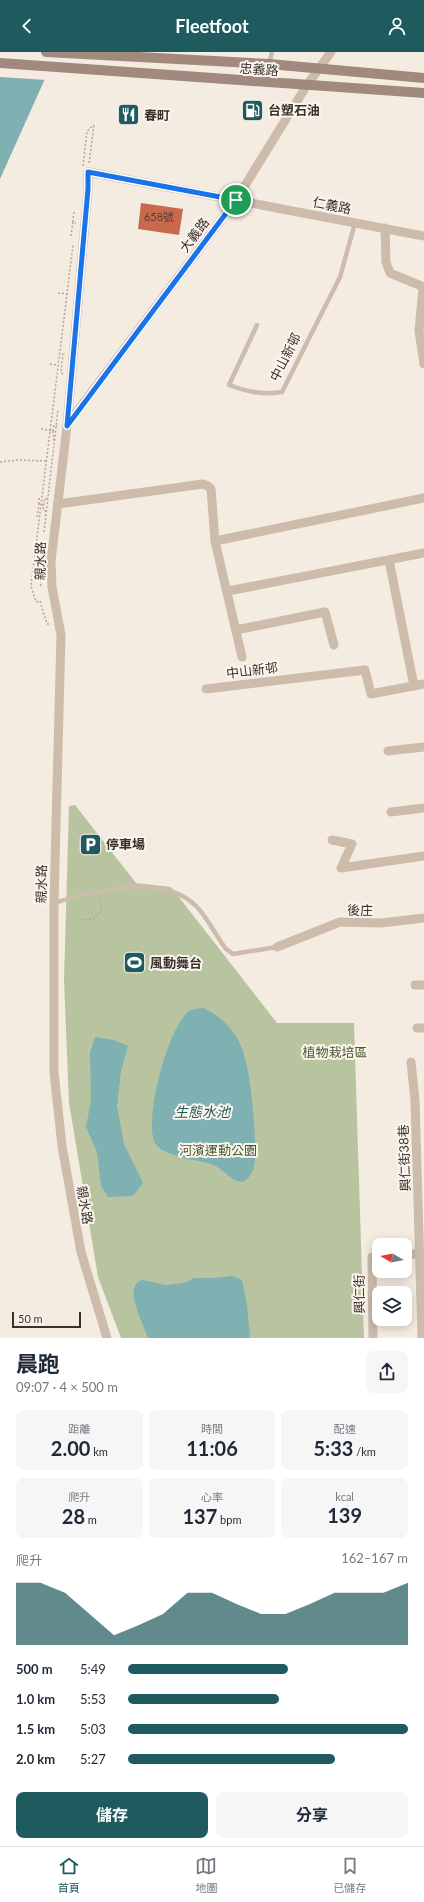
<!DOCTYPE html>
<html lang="zh-TW">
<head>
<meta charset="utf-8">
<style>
  :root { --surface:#fff; --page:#f6f6f7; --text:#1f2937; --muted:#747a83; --line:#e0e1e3; --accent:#1f5a5e }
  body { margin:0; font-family:Lato,"Noto Sans TC",sans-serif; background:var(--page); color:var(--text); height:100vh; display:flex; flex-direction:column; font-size:15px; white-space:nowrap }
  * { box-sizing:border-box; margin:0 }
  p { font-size:13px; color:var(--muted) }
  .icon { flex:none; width:22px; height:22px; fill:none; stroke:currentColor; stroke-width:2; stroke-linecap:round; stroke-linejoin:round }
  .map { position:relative; height:1286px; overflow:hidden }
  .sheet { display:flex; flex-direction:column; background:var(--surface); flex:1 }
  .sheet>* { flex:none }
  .needle { width:26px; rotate:279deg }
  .controls { position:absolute; left:372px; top:1186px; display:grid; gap:8px }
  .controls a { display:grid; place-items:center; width:40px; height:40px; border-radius:8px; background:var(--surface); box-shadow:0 2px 10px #0003; font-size:20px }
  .scale { position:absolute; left:12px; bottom:10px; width:69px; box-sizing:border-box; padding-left:4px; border:2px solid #3b302b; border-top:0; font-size:11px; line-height:14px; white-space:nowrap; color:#3b302b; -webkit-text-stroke:3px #fbf5ee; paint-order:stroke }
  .pin { position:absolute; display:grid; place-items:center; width:34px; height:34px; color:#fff; margin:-17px; border:2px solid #fff; border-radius:50%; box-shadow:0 1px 4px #0007 }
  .round { display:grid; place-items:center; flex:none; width:42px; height:42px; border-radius:8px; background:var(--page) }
  .summary { display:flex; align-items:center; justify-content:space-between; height:68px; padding:0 16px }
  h1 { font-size:22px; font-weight:700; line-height:30px }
  .stats { display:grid; grid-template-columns:repeat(3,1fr); gap:6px; height:68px; padding:4px 16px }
  .stats div { display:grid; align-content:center; border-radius:8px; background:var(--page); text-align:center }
  .stats b { font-size:20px; font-weight:700 }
  .stats small { font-size:11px; font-weight:400 }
  .stats p { font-size:11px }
  .chart { height:112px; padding:8px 16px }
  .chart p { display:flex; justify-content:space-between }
  .chart svg { width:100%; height:72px; margin-top:4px; fill:var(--accent); opacity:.7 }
  .button { display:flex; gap:8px; margin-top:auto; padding:8px 16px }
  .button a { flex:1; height:46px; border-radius:8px; background:var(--accent); color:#fff; font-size:16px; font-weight:700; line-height:46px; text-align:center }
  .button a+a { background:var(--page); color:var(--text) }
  ul { padding:0 16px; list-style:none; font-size:13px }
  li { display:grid; grid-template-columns:64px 48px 1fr; align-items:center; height:30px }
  li i { height:10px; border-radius:5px; background:var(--accent) }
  header { display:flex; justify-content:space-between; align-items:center; height:52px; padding:0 16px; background:var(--accent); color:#fff; font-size:18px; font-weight:700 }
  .dock { display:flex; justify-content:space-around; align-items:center; height:56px; border-top:1px solid var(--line); background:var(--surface); font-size:11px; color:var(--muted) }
  .dock a { display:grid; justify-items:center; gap:2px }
  .dock .active { color:var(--accent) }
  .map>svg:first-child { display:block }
  .green { fill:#b8c4a0 }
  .water { fill:#7fb0b2 }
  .pier { fill:#f4ebe1 }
  .building { fill:#c8694b }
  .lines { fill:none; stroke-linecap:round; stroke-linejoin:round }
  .path { stroke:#b9a596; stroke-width:1.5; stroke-dasharray:2 2; stroke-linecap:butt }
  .lane { stroke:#cdbbac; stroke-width:4.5 }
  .street { stroke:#cdbbac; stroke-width:9 }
  .secondary { stroke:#a18a7d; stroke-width:10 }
  .route-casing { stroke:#fff; stroke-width:8 }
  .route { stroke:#1a73e8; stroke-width:5 }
  .labels { text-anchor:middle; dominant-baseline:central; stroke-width:4; stroke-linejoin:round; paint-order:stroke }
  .number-label { font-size:11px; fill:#5e3e33 }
  .street-label { font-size:13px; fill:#3b302b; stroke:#fbf5ee }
  .poi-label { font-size:13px; font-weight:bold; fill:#3b302b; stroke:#fbf5ee; text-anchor:start }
  .park-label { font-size:13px; fill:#4a5a2e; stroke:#fbf5ee }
  .water-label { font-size:14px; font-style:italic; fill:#1f5a5e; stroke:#fbf5ee }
</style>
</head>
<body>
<header><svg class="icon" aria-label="back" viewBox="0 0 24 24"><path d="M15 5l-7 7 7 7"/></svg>Fleetfoot<svg class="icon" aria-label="person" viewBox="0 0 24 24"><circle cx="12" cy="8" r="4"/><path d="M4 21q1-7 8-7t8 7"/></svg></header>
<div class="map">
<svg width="424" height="1286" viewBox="0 0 424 1286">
  <rect width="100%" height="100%" fill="#f4ebe1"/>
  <path class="green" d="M75,753L136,831L171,835L277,971H354L364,1286H121L98,1225L69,1051L64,928L69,754Z"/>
  <g class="water">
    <path d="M0,0H57L0,127Z"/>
    <path d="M203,956C220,963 233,976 241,994C251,1016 258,1091 254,1115C252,1121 249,1126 244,1130C230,1130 224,1116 211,1112C197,1108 162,1104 155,1091C143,1069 169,969 191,958C194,957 199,956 203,956Z"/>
    <path d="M95,985L114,988L128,994L121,1019L117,1054L124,1092L143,1131L133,1144L108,1145L101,1134L97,1100L86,1075L91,1048L90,1000Z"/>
    <path d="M232,1224L242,1228L247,1253L250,1286H148C144,1274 131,1249 134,1237C135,1232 138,1230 142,1228L166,1233L184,1231L194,1226H214Z"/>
  </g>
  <path class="pier" d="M0,0H59L46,28L0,25Z"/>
  <path class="building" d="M141,151L183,157L179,183L138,177Z"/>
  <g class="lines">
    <g class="path">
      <path d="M89,111L94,73"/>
      <path d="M83,114L87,79L94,73"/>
      <path d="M73,170L74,158"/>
      <path d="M71,184L73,170L76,171"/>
      <path d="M58,241L70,242"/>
      <path d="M50,312L58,313"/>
      <path d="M63,322L61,321L63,301H65"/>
      <path d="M41,377L53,379L54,390"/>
      <path d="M53,379L54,373L57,374"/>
      <path d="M0,410L18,408L46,409"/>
      <path d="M39,452V445"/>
      <path d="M46,459L43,458L45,446L48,447"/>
      <path d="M37,465L39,452L44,453"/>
      <path d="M44,480L58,357"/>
      <path d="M41,516L40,531L42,536"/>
      <path d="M49,572H47L40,549L36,550L31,534L73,193"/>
      <path d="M81,868L93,867L101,859V846"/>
    </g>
    <g class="lane">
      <path d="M269,12L272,0"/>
      <path d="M257,273L229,333C248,340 263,343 282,340L340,225L355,171"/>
      <path d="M54,851C92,839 164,821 196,854C208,866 216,884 226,897L233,902L277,895"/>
    </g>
    <g class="street">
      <path d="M385,176L386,210L390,221L424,235"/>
      <path d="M423,235L419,279L424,312"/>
      <path d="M67,373L236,148L307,33L331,0"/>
      <path d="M58,452L203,432L208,434L211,437L215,489L242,605"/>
      <path d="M215,489L424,446"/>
      <path d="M389,508L414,634"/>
      <path d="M228,539L424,501"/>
      <path d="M236,578L325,560L334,593"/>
      <path d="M206,637L365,618L371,642L424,632"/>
      <path d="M388,699L424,695"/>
      <path d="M391,760L424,756"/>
      <path d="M332,788L352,792L341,816L424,804"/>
      <path d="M277,895L340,870L381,871L424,866"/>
      <path d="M415,933H424"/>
      <path d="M417,976H424"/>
      <path d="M411,1010L415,1048L422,1285"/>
      <path d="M405,1203L424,1201"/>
      <path d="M107,1286L81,1200L62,1094L54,1020V851L61,583L52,535L51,509L67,374L88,137V120L424,184"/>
      <path d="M373,1286L372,1205L379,1204"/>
    </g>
    <g class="secondary">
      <path d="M46,0L269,12L424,26"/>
      <path d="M0,11L424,41"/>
    </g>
  </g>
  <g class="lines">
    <defs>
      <path id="route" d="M88,120L236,148L67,374L88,137Z"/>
    </defs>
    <use href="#route" class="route-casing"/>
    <use href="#route" class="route"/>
  </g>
  <defs>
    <symbol id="fuel-square" viewBox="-11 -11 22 22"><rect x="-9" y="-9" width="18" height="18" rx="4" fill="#1f5a5e" stroke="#fbf5ee"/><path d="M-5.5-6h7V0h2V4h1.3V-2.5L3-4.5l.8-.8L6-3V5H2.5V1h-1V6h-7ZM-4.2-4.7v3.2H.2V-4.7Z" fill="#fff"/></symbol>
    <symbol id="restaurant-square" viewBox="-11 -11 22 22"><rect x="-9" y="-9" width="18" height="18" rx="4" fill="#1f5a5e" stroke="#fbf5ee"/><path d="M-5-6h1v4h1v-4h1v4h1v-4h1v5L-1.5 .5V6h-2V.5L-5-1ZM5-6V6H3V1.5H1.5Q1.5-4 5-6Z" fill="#fff"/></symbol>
    <symbol id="parking-square" viewBox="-11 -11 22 22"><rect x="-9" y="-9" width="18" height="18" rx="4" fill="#1f5a5e" stroke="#fbf5ee"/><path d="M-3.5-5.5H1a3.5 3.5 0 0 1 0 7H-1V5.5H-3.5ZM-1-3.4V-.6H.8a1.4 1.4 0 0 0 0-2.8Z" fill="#fff"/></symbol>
    <symbol id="stadium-square" viewBox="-11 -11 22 22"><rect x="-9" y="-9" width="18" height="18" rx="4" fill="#1f5a5e" stroke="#fbf5ee"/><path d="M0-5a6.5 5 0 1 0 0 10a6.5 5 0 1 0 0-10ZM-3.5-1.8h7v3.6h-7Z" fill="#fff"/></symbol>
  </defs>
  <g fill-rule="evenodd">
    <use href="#fuel-square" x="240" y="46" width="25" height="25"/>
    <use href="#restaurant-square" x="116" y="50" width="25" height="25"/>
    <use href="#parking-square" x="78" y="780" width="25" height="25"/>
    <use href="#stadium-square" x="122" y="898" width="25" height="25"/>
  </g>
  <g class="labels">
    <g class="number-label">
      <text x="159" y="164">658號</text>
    </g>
    <g class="street-label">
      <text transform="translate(259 17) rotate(4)">忠義路</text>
      <text transform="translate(332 153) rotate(11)">仁義路</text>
      <text transform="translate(194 183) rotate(-53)">大義路</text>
      <text transform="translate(285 305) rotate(-63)">中山新邨</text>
      <text transform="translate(40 509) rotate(-89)">親水路</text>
      <text transform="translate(252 618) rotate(-7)">中山新邨</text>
      <text transform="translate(41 832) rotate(-89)">親水路</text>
      <text transform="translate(360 858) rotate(1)">後庄</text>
      <text transform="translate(404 1106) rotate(-92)">興仁街38巷</text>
      <text transform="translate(85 1153) rotate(80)">親水路</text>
      <text transform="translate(359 1242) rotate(-91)">興仁街</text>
    </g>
    <g class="poi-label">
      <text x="268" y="58">台塑石油</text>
      <text x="144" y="63">春町</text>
      <text x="106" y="792">停車場</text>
      <text x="150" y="911">風動舞台</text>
    </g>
    <g class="park-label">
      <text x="335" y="1000">植物栽培區</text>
      <text x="218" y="1098">河濱運動公園</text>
    </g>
    <g class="water-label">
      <text x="202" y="1059">生態水池</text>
    </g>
  </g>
</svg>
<div class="controls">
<a><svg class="needle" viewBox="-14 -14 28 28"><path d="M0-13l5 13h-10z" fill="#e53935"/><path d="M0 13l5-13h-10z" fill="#747a83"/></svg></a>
<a><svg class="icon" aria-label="layers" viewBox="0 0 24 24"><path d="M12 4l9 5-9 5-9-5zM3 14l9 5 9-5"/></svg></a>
</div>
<div class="scale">50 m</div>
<div class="pin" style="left:236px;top:148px;background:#1e9e55"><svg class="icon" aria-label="arrive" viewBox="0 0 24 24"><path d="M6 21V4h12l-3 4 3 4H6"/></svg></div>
</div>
<section class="sheet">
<div class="summary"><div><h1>晨跑</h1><p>09:07 · 4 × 500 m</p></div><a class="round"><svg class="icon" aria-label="share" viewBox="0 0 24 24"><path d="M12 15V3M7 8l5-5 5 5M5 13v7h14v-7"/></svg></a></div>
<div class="stats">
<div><p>距離</p><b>2.00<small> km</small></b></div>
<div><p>時間</p><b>11:06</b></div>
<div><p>配速</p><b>5:33<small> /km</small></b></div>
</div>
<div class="stats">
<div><p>爬升</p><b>28<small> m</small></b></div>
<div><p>心率</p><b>137<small> bpm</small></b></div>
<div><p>kcal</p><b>139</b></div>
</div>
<div class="chart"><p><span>爬升</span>162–167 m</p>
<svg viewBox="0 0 160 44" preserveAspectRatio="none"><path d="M0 44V6L10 6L20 12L30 25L40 38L50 32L60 25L70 12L80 12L90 19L100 25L110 25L120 19L130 12L140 12L150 12L160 6V44z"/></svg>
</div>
<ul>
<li><b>500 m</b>5:49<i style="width:57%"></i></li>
<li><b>1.0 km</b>5:53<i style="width:54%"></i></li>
<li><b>1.5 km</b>5:03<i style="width:100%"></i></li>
<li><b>2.0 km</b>5:27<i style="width:74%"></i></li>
</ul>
<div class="button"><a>儲存</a><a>分享</a></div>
</section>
<nav class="dock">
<a class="active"><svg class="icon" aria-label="home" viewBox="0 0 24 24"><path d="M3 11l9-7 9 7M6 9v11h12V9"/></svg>首頁</a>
<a><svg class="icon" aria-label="map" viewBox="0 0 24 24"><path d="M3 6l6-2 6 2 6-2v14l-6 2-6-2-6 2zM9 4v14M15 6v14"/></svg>地圖</a>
<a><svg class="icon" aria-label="saved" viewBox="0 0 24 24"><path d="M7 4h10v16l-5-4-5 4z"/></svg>已儲存</a>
</nav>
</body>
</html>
